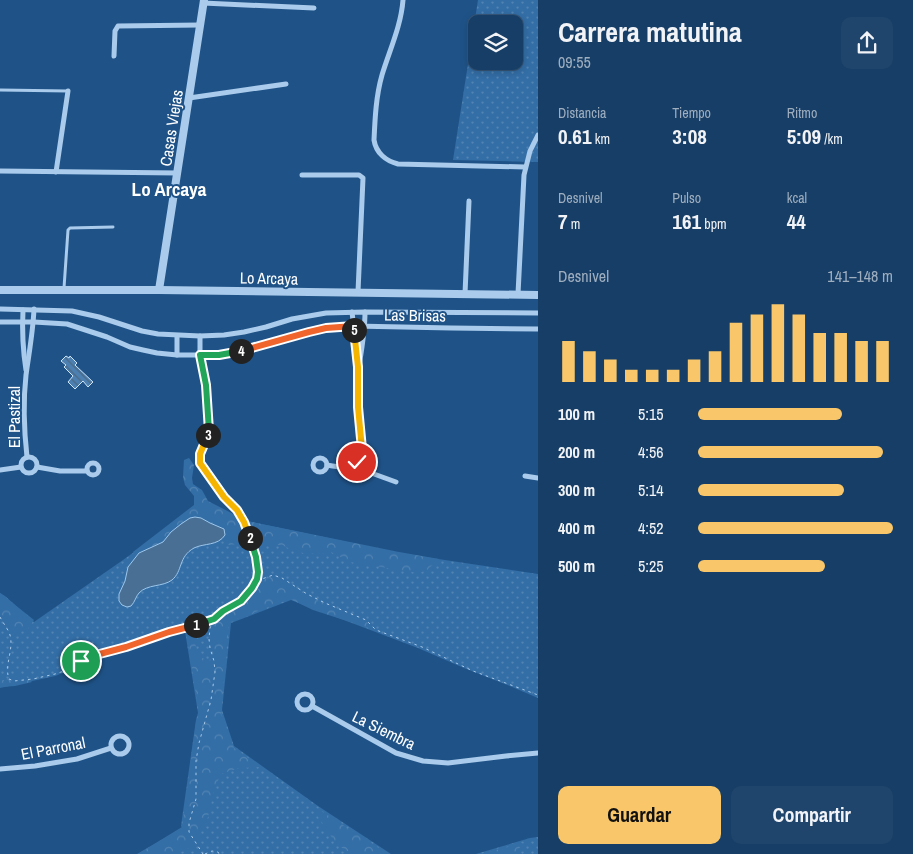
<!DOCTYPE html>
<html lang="es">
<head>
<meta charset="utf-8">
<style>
  :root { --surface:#173e66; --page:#20456c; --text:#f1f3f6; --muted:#9eaebf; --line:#36577a; --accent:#f9c76a }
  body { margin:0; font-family:"Archivo Narrow",sans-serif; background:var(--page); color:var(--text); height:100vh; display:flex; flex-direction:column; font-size:19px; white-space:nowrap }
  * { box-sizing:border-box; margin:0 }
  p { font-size:16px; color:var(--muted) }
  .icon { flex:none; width:28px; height:28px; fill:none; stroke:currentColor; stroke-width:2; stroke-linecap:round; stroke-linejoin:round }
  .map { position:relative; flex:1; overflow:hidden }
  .drawer { display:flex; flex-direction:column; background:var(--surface); width:375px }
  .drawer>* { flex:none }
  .buttons { position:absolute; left:468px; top:15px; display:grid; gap:10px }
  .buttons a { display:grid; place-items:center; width:55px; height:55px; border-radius:10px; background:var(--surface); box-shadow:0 2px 8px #0003,0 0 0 1px var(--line); font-size:25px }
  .pin { position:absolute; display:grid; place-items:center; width:42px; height:42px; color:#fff; margin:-21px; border:2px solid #fff; border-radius:50%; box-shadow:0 1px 5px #0007 }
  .km { position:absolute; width:25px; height:25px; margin:-12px; border-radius:50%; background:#222; color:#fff; font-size:14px; line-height:25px; text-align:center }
  .round { display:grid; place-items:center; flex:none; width:52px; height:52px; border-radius:10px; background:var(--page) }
  .headline { display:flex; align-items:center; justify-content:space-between; height:85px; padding:0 20px }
  h1 { font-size:28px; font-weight:700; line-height:38px }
  .stats { display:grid; grid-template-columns:repeat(3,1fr); gap:8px; height:85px; padding:5px 20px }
  .stats div { display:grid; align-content:center }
  .stats b { font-size:21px; font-weight:700 }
  .stats small { font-size:14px; font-weight:400 }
  .stats p { font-size:14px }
  .chart { height:140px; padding:10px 20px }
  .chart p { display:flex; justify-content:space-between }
  .chart svg { width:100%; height:90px; margin-top:5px; stroke:var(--accent); stroke-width:6 }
  .cta { display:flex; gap:10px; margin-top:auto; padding:10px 20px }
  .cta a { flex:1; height:58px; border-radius:10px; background:var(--accent); color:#111; font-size:20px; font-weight:700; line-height:58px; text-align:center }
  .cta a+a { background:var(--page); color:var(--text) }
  ul { padding:0 20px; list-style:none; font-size:16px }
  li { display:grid; grid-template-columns:80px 60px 1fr; align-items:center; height:38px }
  li i { height:12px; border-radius:6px; background:var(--accent) }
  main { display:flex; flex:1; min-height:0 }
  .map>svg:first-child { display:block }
  .grass { fill:url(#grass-dots); fill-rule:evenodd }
  .forest { fill:url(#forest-crowns) }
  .water { fill:#496f95; stroke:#9dc7ec }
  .building { fill:url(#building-back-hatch); stroke:#cee4f8 }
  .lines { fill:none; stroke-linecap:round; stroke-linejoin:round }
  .path { stroke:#aacbeb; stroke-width:1; stroke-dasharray:2.5 4; stroke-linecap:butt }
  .service { stroke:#aacbeb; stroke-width:3 }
  .minor { stroke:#aacbeb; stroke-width:5 }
  .tertiary { stroke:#aacbeb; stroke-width:8 }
  .split-1-casing { stroke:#fff; stroke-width:10 }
  .split-2-casing { stroke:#fff; stroke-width:10 }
  .split-3-casing { stroke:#fff; stroke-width:10 }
  .split-4-casing { stroke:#fff; stroke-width:10 }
  .split-5-casing { stroke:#fff; stroke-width:10 }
  .split-6-casing { stroke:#fff; stroke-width:10 }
  .split-1 { stroke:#f0652b; stroke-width:6 }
  .split-2 { stroke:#22a559; stroke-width:6 }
  .split-3 { stroke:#f5b400; stroke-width:6 }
  .split-4 { stroke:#22a559; stroke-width:6 }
  .split-5 { stroke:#f0652b; stroke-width:6 }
  .split-6 { stroke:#f5b400; stroke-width:6 }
  .labels { text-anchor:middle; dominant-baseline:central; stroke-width:4; stroke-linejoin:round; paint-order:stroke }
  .street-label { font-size:16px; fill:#fff; stroke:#1f5388 }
  .quarter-label { font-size:19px; font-weight:bold; fill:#fff; stroke:#1f5388 }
</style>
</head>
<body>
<main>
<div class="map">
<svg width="538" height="854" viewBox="0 0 538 854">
  <defs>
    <pattern id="grass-dots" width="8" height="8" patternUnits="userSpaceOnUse" patternTransform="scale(1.25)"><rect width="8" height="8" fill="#336ea6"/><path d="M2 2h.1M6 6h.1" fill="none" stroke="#5284b3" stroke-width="1.8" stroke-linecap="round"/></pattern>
    <pattern id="forest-crowns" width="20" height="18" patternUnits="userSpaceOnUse" patternTransform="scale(1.25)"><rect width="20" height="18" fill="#336ea6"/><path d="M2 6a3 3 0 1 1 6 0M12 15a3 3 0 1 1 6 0" fill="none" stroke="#5284b3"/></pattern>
    <pattern id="building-back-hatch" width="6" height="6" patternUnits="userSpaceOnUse" patternTransform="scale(1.25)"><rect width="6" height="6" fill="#4c80b2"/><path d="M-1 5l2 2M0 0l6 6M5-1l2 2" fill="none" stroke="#4c6984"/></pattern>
  </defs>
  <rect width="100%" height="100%" fill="#1f5388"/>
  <g class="grass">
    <path d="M478,0H538V162L453,160ZM476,24H514V61H476Z"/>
    <path d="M198,506L247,521L400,553L438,559L538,574V698L510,686L464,668L418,648L291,600L231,623L222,710L234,746L318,806L391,854H137L182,828L181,826L196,720L198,713L185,631L107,656L55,676L0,688V593L5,596L34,622L123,560Z"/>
    <path d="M538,837V854H476L530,838Z"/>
  </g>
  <g class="forest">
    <path d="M189,458L194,465L192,478L193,484L202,490L208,501L247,521L399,552L439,559L427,570L418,573L350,562L331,552L322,554L303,553L292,550L284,546L278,545L266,546L255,540L246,539L238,544L229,545L224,541C226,536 227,531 223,527C216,525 203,517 197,517C187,517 176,525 170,532C167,535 165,539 162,541C156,546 140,553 133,552L194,505V496L185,485L183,477L184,460Z"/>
    <path d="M273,576L282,579L307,595L325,604L365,620L375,630L313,610L290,599L229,622L221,713L234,748L261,767L239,768L221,774L215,787L207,821L206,825L201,830L200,838L197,841L189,848L177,854H138L182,827L196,722L199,714L186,631L190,633C196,642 195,648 202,658L210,660L214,655C208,640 209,623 224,612C229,608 236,606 241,602C249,597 254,588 258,580H263Z"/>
    <path d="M0,593L34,620L27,630L19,632L12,642L11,634L0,616Z"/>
    <path d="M20,675H24L32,682L15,686L0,687V680H6Z"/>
    <path d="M315,807L388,854H352L336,844L317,815Z"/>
    <path d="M523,843L515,854H481Z"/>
  </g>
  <path class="water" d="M195,517L201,518L210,523L224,529L225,535C218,546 204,543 194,548C178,557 183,571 172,580C163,587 147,584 139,593C136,596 135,602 131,606L127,607L122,605L119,601V594L125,581L128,567L139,553L163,542L171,532L181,524L190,518Z"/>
  <path class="building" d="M66,356L69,358L70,356L77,363L75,365L93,382L88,387L83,381L75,389L68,382L73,376L64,367L66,365L61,361Z"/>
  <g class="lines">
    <g class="path">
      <path d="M201,361L206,385L209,431L205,444L200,454V463L224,497L237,510L244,521L256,557L258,573L257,579L252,588L241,601L223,611L214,619L210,628L209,639L210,648L214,661L215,672L211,700L199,743L196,761V799L189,823V832L203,854"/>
      <path d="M257,579H262L273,575L282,578L307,594L325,603L366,620L376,630L422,647L473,671L538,695"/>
      <path d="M0,617C3,623 8,629 10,635C14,650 4,665 9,679L14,681L33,679L55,674L67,670L92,656L126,647L169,632L199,624L213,619"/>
      <path d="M205,854L212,851L218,852L219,854"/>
    </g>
    <g class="service">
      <path d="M0,90L68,91"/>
      <path d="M64,288L68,230L70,228L113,227"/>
    </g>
    <g class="minor">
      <path d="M403,0C401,26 390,49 382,75C376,96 375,118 374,140C376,153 386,161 398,164L525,167"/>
      <path d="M203,3L314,8"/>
      <path d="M114,56L115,31L118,26L200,25"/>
      <path d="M189,98L286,84"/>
      <path d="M0,171L178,173"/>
      <path d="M56,172L68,91"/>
      <path d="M302,175H359L363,178L358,292"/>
      <path d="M465,294L469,201"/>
      <path d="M518,294L524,175L530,151L538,135"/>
      <path d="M0,309L72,311L99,317L142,331L158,334L200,336L224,335L244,332L266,327L292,319L326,313L365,312L538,313"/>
      <path d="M23,310C22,330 23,351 26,370"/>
      <path d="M352,312L358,364"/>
      <path d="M0,322H34L67,324L107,337L130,347L143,350L157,353L177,355H200L231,353L309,332L326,328L354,326L451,328L538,329"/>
      <path d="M200,336V355"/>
      <path d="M177,355V336"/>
      <path d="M27,457C24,430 23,402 26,375C29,353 33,332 34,309"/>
      <circle cx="29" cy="465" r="8"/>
      <circle cx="320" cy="465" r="7"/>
      <circle cx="93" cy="469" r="6"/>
      <path d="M353,464L363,470L396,482"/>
      <path d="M327,465C338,467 352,470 359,459C365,450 358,420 358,409C357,395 356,380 359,366C362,348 365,331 365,312"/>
      <path d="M37,467L60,471H87"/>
      <path d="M0,470L21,467"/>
      <path d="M525,476L538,478"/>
      <circle cx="305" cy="702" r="8"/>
      <path d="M312,706L396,753L423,761L448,763L506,756L538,753"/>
      <circle cx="120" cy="745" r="9"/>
      <path d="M0,769L35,766L77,759L111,748"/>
    </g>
    <g class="tertiary">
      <path d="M0,290H159L538,295"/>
      <path d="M159,290L204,0"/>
    </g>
  </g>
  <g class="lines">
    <defs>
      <path id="split-1" d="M81,661L92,656L126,647L169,632L196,625"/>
      <path id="split-2" d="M196,625L214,619L223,611L241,601L252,588L257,579L258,572L256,557L250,538"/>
      <path id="split-3" d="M208,435L200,454V463L224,497L237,510L244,522L250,538"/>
      <path id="split-4" d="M208,435L209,431L206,385L200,355H219L241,351"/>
      <path id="split-5" d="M241,351L309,332L326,328L354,326V330"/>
      <path id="split-6" d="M354,330L358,367V407L362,449L361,455L357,462"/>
    </defs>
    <use href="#split-1" class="split-1-casing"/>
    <use href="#split-2" class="split-2-casing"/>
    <use href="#split-3" class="split-3-casing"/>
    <use href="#split-4" class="split-4-casing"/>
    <use href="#split-5" class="split-5-casing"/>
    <use href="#split-6" class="split-6-casing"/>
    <use href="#split-1" class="split-1"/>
    <use href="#split-2" class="split-2"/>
    <use href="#split-3" class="split-3"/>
    <use href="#split-4" class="split-4"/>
    <use href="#split-5" class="split-5"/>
    <use href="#split-6" class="split-6"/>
  </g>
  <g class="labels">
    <g class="street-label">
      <text transform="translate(171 128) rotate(-81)">Casas Viejas</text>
      <text transform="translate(269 278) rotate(1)">Lo Arcaya</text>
      <text transform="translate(415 315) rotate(1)">Las Brisas</text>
      <text transform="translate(14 417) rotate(-90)">El Pastizal</text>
      <text transform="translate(384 730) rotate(26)">La Siembra</text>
      <text transform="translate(53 748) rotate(-11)">El Parronal</text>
    </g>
    <g class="quarter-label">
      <text x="169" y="189">Lo Arcaya</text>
    </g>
  </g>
</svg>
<div class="buttons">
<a><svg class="icon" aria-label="layers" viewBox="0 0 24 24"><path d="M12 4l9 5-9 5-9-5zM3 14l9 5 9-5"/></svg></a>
</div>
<div class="pin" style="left:81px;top:661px;background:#1e9e55"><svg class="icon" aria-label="arrive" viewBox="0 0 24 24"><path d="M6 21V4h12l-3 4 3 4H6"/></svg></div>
<div class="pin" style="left:357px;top:462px;background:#d93025"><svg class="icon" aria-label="check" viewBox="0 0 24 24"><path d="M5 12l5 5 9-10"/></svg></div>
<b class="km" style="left:196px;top:625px">1</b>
<b class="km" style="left:250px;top:538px">2</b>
<b class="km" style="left:208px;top:435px">3</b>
<b class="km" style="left:241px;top:351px">4</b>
<b class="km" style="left:354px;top:330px">5</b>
</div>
<section class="drawer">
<div class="headline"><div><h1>Carrera matutina</h1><p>09:55</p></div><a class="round"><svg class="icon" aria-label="share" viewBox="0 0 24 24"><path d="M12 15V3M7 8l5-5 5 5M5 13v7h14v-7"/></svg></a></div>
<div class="stats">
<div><p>Distancia</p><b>0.61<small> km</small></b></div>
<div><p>Tiempo</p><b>3:08</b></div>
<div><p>Ritmo</p><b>5:09<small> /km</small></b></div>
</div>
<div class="stats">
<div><p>Desnivel</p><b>7<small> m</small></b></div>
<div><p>Pulso</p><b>161<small> bpm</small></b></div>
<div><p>kcal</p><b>44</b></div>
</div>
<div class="chart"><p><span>Desnivel</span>141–148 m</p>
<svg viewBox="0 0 160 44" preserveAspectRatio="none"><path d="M5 44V24M15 44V29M25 44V33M35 44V38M45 44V38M55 44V38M65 44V33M75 44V29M85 44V15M95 44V11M105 44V6M115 44V11M125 44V20M135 44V20M145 44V24M155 44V24"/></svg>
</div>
<ul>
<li><b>100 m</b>5:15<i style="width:74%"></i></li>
<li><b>200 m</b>4:56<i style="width:95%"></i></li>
<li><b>300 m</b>5:14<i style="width:75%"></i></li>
<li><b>400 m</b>4:52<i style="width:100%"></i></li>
<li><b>500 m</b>5:25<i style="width:65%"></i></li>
</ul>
<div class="cta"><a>Guardar</a><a>Compartir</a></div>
</section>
</main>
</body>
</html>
